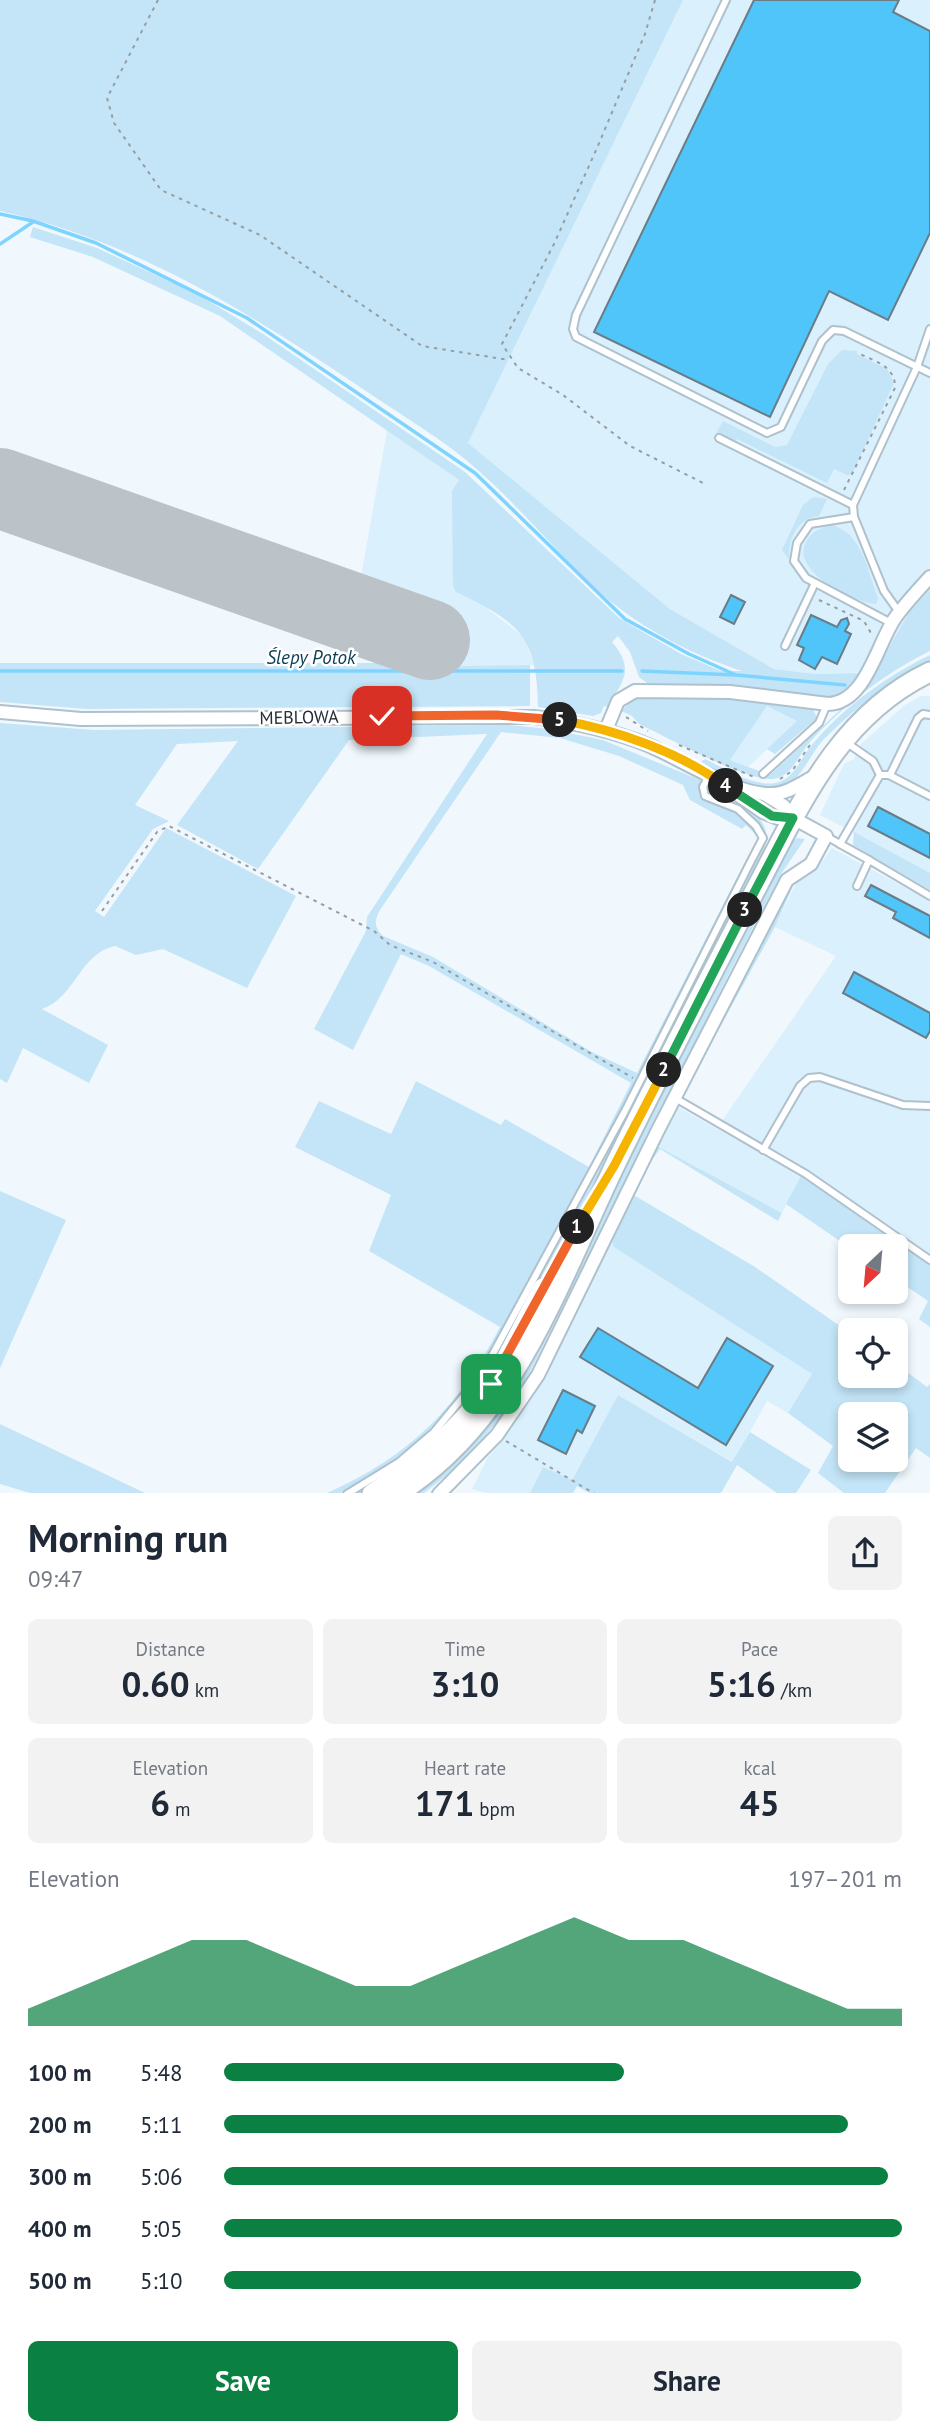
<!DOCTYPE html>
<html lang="en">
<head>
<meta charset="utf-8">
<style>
  :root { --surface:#fff; --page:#f2f2f3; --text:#1f2937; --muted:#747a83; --accent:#0b8043 }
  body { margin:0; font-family:"PT Sans",sans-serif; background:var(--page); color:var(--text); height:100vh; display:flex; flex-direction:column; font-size:26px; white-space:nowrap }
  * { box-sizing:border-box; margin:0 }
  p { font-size:23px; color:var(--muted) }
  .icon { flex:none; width:38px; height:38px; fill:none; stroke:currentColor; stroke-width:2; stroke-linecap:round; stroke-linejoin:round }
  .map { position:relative; height:1493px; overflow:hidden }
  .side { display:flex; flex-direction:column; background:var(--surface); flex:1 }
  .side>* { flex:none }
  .needle { width:46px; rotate:206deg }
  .tools { position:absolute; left:838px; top:1234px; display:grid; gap:14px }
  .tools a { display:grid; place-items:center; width:70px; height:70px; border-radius:10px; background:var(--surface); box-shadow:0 4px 10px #0003; font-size:35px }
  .pin { position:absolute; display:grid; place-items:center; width:60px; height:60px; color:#fff; margin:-30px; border-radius:14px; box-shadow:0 4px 10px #0006 }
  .km { position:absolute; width:35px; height:35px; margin:-18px; border-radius:50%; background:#222; color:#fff; font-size:19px; line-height:35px; text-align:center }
  .round { display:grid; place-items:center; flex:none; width:74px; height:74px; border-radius:10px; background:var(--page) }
  .head { display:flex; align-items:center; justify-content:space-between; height:119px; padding:0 28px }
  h1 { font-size:38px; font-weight:700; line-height:52px }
  .stats { display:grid; grid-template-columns:repeat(3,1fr); gap:10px; height:119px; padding:7px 28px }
  .stats div { display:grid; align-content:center; border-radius:10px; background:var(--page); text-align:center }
  .stats b { font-size:35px; font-weight:700 }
  .stats small { font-size:19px; font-weight:400 }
  .stats p { font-size:19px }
  .chart { height:196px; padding:14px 28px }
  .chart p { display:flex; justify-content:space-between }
  .chart svg { width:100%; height:126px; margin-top:7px; fill:var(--accent); opacity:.7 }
  .cta { display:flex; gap:14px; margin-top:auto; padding:14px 28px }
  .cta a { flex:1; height:80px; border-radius:10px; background:var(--accent); color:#fff; font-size:28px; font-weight:700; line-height:80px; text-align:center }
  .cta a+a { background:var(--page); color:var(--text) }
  ul { padding:0 28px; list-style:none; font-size:23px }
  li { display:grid; grid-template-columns:112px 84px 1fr; align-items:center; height:52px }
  li i { height:18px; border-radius:9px; background:var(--accent) }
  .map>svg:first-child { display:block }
  .built { fill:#daf0fc }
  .green { fill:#c3e5f7; fill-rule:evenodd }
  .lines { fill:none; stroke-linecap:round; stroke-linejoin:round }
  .stream { stroke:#7ed4ff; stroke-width:3.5 }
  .runway { stroke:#bbc3c8; stroke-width:80 }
  .building { fill:#4fc5fa; stroke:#6a7c85; stroke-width:2 }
  .service-casing { stroke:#aec1cc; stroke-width:10 }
  .minor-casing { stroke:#aec1cc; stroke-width:16 }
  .primary-casing { stroke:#aec1cc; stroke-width:23 }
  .path { stroke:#969ea2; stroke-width:2; stroke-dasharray:3.5 5; stroke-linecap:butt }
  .service { stroke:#fff; stroke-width:6 }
  .minor { stroke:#fff; stroke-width:12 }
  .primary { stroke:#fff; stroke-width:19 }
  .split-1-casing { stroke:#fff; stroke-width:14 }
  .split-2-casing { stroke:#fff; stroke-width:14 }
  .split-3-casing { stroke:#fff; stroke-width:14 }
  .split-4-casing { stroke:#fff; stroke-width:14 }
  .split-5-casing { stroke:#fff; stroke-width:14 }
  .split-6-casing { stroke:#fff; stroke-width:14 }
  .split-1 { stroke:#f0652b; stroke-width:9 }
  .split-2 { stroke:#f5b400; stroke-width:9 }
  .split-3 { stroke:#22a559; stroke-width:9 }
  .split-4 { stroke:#22a559; stroke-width:9 }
  .split-5 { stroke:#f5b400; stroke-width:9 }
  .split-6 { stroke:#f0652b; stroke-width:9 }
  .labels { text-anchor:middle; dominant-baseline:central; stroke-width:5; stroke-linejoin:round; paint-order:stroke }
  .street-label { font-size:18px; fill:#282f33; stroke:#fff }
  .water-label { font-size:19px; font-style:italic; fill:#0b3e54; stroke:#fff }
</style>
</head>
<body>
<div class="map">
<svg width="930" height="1494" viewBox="0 0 930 1494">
  <rect width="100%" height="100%" fill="#f0f8fd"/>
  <g class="built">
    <path d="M683,0H930V645L876,672L815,674L774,669L670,609L468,443Z"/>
    <path d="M387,430L459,480L484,606L524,637L534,665L416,667L0,518V458L359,588Z"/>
    <path d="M921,696H930V873L820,815L844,764L854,759L861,744L905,705Z"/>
    <path d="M767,706L798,721L748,767L730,760Z"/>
    <path d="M832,848L930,901V1256L805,1171L751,1136L721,1122L836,956L775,927L796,883L818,867Z"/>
    <path d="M678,1107L801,1176L782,1213L657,1146Z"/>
    <path d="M611,1238L615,1247L812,1374L788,1413L767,1401L733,1462L618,1395L571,1481L543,1467L530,1493H486L472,1489L487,1459L519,1417L556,1356Z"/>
  </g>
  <g class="green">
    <path d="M0,0H683L468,443L670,609L774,669L815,674L860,673L839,697L826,699L744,687L647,683L639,677L630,652L618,636L612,642C636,670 622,682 608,707L604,706L601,713L593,716L538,707C537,636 519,622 456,592L453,586L452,491L459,480L220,316L93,257L30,237L33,227L97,248L197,294L263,334L465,472L619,618L681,654L721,671H742C693,655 642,629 603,595C560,557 523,510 480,472C445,440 402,416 363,389C250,313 135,241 0,211Z"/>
    <path d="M842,350L857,351V354L887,369L894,383L852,474L847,475L834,469L827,483L737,439L735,442L716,434L723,421L775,447L787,445L828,364Z"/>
    <path d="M813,497L827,499L819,516C797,518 788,539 789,559L782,550L803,505Z"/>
    <path d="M830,525C862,530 868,573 878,598L876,604C854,602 793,573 805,544C810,533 819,528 830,525Z"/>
    <path d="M930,589V651C885,673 844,705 810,742C799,754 792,777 773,779C745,781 667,737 639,724L632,716L621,711L633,699L644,696L749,700L813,709L817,718L775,754L767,749L797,721L767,706L730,760L759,771L763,775H770L866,686L909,613Z"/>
    <path d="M930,655V661C889,680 855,709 823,740C809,755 802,781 781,787C756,794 722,773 700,762L705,759C723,768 754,787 775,783C794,779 798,763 808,750C838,711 886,676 930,655Z"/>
    <path d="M0,663H405L416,667L530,665V706L86,709L0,702Z"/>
    <path d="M0,723L95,730L509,725L549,729L603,740L700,780L699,793L704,801L734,809L757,832V843L592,1169L477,1378L409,1451L361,1484L340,1493H327C410,1456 458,1408 500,1327L369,1251L391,1195L295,1147L319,1101L391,1134L416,1081L501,1125L505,1119L589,1167L631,1083L429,966L401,954L353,1050L314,1029L366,931L367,917L487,734L349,740L258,869L177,825L238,741L177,744L135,805L169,821L153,829L95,911L104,917L166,828L296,896L247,988L163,949L136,955L115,946C80,953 75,998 42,1009L108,1045L89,1083L23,1048L7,1083L0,1079ZM501,732L560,738L619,756L683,785L690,800L742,829L746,825L758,837L637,1073L592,1052L433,957L383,936C374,927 374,921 380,910Z"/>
    <path d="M710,784C739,802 781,816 761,857L601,1172L487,1381L440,1437L407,1465L363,1493L353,1494L390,1472L426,1445L484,1378L598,1171L765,842L763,831L739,805L708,793Z"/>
    <path d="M854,832L930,873V890L853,845Z"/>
    <path d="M797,838L805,839L781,874L731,970L530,1372C502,1420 468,1461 424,1493L414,1494C521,1422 561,1292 616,1182C672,1068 732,956 790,843Z"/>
    <path d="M795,881L775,927L687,1087L790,886Z"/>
    <path d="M657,1146L782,1213L778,1221L660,1149L646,1168Z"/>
    <path d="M801,1176L930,1265V1327L919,1319L928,1301L896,1279V1246L850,1248L786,1204Z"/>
    <path d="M0,1191L66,1220L0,1368Z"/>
    <path d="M632,1194L755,1267L850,1333V1376H896V1364L927,1387L930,1384V1458L916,1448L885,1493H844L818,1473L833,1446L788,1413L812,1374L614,1247L611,1238ZM850,1414H896V1460H850Z"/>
    <path d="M618,1395L732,1462L750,1432L811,1470L796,1493H777L737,1465L721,1493H589L577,1486L573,1493H530L543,1467L572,1480Z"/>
    <path d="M0,1424L145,1493H30L0,1484Z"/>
  </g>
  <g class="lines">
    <g class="stream">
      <path d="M0,214L33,221L96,243L247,318L475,473L625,619L689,654L736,675"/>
      <path d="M0,244L33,222"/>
      <path d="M0,671H622"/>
      <path d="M642,671L736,675L845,685"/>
    </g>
    <path class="runway" d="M0,488L430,640"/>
  </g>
  <g class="building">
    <path d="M754,0H899L893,12L930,31V233L888,320L829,291L770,417L594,332Z"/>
    <path d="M731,595L745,602L734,624L720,617Z"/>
    <path d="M811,615L837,627L841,620L847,618L849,624L845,631L851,634L837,664L822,657L815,669L799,660L804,648L797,645Z"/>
    <path d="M878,807L930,834V858L868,826Z"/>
    <path d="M871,885L930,916V938L893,918L896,912L865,896Z"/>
    <path d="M854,972L930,1013V1031L926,1038L843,993Z"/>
    <path d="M598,1328L698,1388L727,1338L773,1366L726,1445L580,1357Z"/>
    <path d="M563,1390L595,1406L582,1433L577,1430L566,1454L538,1440Z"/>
  </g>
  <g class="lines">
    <defs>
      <g id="service">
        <path d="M726,0L576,315L573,329L576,337L767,433L781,427L822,341L833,330L844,331L930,373"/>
        <path d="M719,438L853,505L854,517L884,591L899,612"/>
        <path d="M853,505L917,367L930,329"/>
        <path d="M854,517L810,524L797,543L794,561L806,578L891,623"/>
        <path d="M785,646L815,583"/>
        <path d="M847,743L873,761L880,775"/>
        <path d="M763,774L819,723L827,704"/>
        <path d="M890,775L918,718L923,714L930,715"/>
        <path d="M826,836L840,844L880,775H889L930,796"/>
        <path d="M840,844L869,860L857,886"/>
        <path d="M869,860L930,896"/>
        <path d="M675,1098L806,1174L930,1260"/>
        <path d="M763,1150L800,1086L809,1078L820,1077L903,1105L930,1106"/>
        <path d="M347,1494L399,1462L434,1432L482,1374L625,1111L750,863L763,838L756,826L738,809L705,796L703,787L709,775"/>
      </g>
      <g id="minor">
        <path d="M0,712L81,719L534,717C573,722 611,730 648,745C681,759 735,795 771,794C787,794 802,783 815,776"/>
        <path d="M606,730L618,701L635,691L730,692L828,704C866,703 877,644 895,618C905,604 918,590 930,577"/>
        <path d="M764,794L784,806L793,818"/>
        <path d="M439,1494L497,1435L538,1375L658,1130L787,880L811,864L826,836L793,818H778L763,812L714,777"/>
      </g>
      <g id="primary">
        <path d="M372,1494C414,1466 455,1434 485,1393C508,1361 524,1322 543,1288"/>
        <path d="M397,1494C514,1422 559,1281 616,1163C661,1070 710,977 758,885C802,801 840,715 930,672"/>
      </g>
    </defs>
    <use href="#service" class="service-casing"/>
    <use href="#minor" class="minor-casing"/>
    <use href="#primary" class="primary-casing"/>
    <g class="path">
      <path d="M158,0L107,98L114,123L161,190L260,235L422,346L509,360"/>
      <path d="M655,0L645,34L597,148L554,244L502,344L518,368L563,395L630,446L707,485"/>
      <path d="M844,490L895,388C896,366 874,361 858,353"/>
      <path d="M819,600L864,621L872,635"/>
      <path d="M626,717L648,731"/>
      <path d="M679,745L754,777"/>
      <path d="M780,779L792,771L810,745"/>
      <path d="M102,911L157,832L169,826L374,931L390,945L433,962L633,1078"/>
      <path d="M506,1441L595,1494"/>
    </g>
    <use href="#service" class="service"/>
    <use href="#minor" class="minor"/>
    <use href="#primary" class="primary"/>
  </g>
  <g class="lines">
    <defs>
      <path id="split-1" d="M491,1384L577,1227"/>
      <path id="split-2" d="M577,1227L614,1166L664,1070"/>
      <path id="split-3" d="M664,1070L745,910"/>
      <path id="split-4" d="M726,786L772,816L793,818L745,910"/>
      <path id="split-5" d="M560,720C617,730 679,752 726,786"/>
      <path id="split-6" d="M382,716L496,715L560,720"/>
    </defs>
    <use href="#split-1" class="split-1-casing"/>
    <use href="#split-2" class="split-2-casing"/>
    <use href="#split-3" class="split-3-casing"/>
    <use href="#split-4" class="split-4-casing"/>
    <use href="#split-5" class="split-5-casing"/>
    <use href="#split-6" class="split-6-casing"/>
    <use href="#split-1" class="split-1"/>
    <use href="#split-2" class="split-2"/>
    <use href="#split-3" class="split-3"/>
    <use href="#split-4" class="split-4"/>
    <use href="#split-5" class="split-5"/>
    <use href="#split-6" class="split-6"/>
  </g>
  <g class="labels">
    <g class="street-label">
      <text transform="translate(299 717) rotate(-1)">MEBLOWA</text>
    </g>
    <g class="water-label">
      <text x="311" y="657">Ślepy Potok</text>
    </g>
  </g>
</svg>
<div class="tools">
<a><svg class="needle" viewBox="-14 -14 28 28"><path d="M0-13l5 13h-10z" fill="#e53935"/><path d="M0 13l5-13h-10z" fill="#747a83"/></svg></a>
<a><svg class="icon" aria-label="locate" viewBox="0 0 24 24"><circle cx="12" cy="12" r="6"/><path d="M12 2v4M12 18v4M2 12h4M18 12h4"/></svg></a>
<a><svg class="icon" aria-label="layers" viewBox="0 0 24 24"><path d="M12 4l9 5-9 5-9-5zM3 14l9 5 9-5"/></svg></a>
</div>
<div class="pin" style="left:491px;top:1384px;background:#1e9e55"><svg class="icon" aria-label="arrive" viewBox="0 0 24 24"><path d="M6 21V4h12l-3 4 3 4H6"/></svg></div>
<div class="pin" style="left:382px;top:716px;background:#d93025"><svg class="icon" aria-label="check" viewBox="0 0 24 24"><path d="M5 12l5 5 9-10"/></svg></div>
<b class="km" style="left:577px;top:1227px">1</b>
<b class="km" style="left:664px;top:1070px">2</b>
<b class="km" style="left:745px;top:910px">3</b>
<b class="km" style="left:726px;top:786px">4</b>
<b class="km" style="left:560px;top:720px">5</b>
</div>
<section class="side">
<div class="head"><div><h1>Morning run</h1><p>09:47</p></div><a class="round"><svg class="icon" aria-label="share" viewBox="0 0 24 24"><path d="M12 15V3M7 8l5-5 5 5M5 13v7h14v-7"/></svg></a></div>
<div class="stats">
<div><p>Distance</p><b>0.60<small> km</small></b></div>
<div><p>Time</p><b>3:10</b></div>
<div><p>Pace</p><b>5:16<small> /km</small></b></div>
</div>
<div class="stats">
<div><p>Elevation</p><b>6<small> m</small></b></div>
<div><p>Heart rate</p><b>171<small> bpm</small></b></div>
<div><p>kcal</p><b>45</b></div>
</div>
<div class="chart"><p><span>Elevation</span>197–201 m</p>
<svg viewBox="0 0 160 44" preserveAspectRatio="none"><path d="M0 44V38L10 30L20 22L30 14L40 14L50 22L60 30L70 30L80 22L90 14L100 6L110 14L120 14L130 22L140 30L150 38L160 38V44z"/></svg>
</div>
<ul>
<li><b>100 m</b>5:48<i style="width:59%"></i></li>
<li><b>200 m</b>5:11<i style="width:92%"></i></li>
<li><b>300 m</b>5:06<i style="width:98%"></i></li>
<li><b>400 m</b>5:05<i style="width:100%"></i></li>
<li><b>500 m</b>5:10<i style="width:94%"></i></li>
</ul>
<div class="cta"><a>Save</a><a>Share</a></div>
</section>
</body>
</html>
